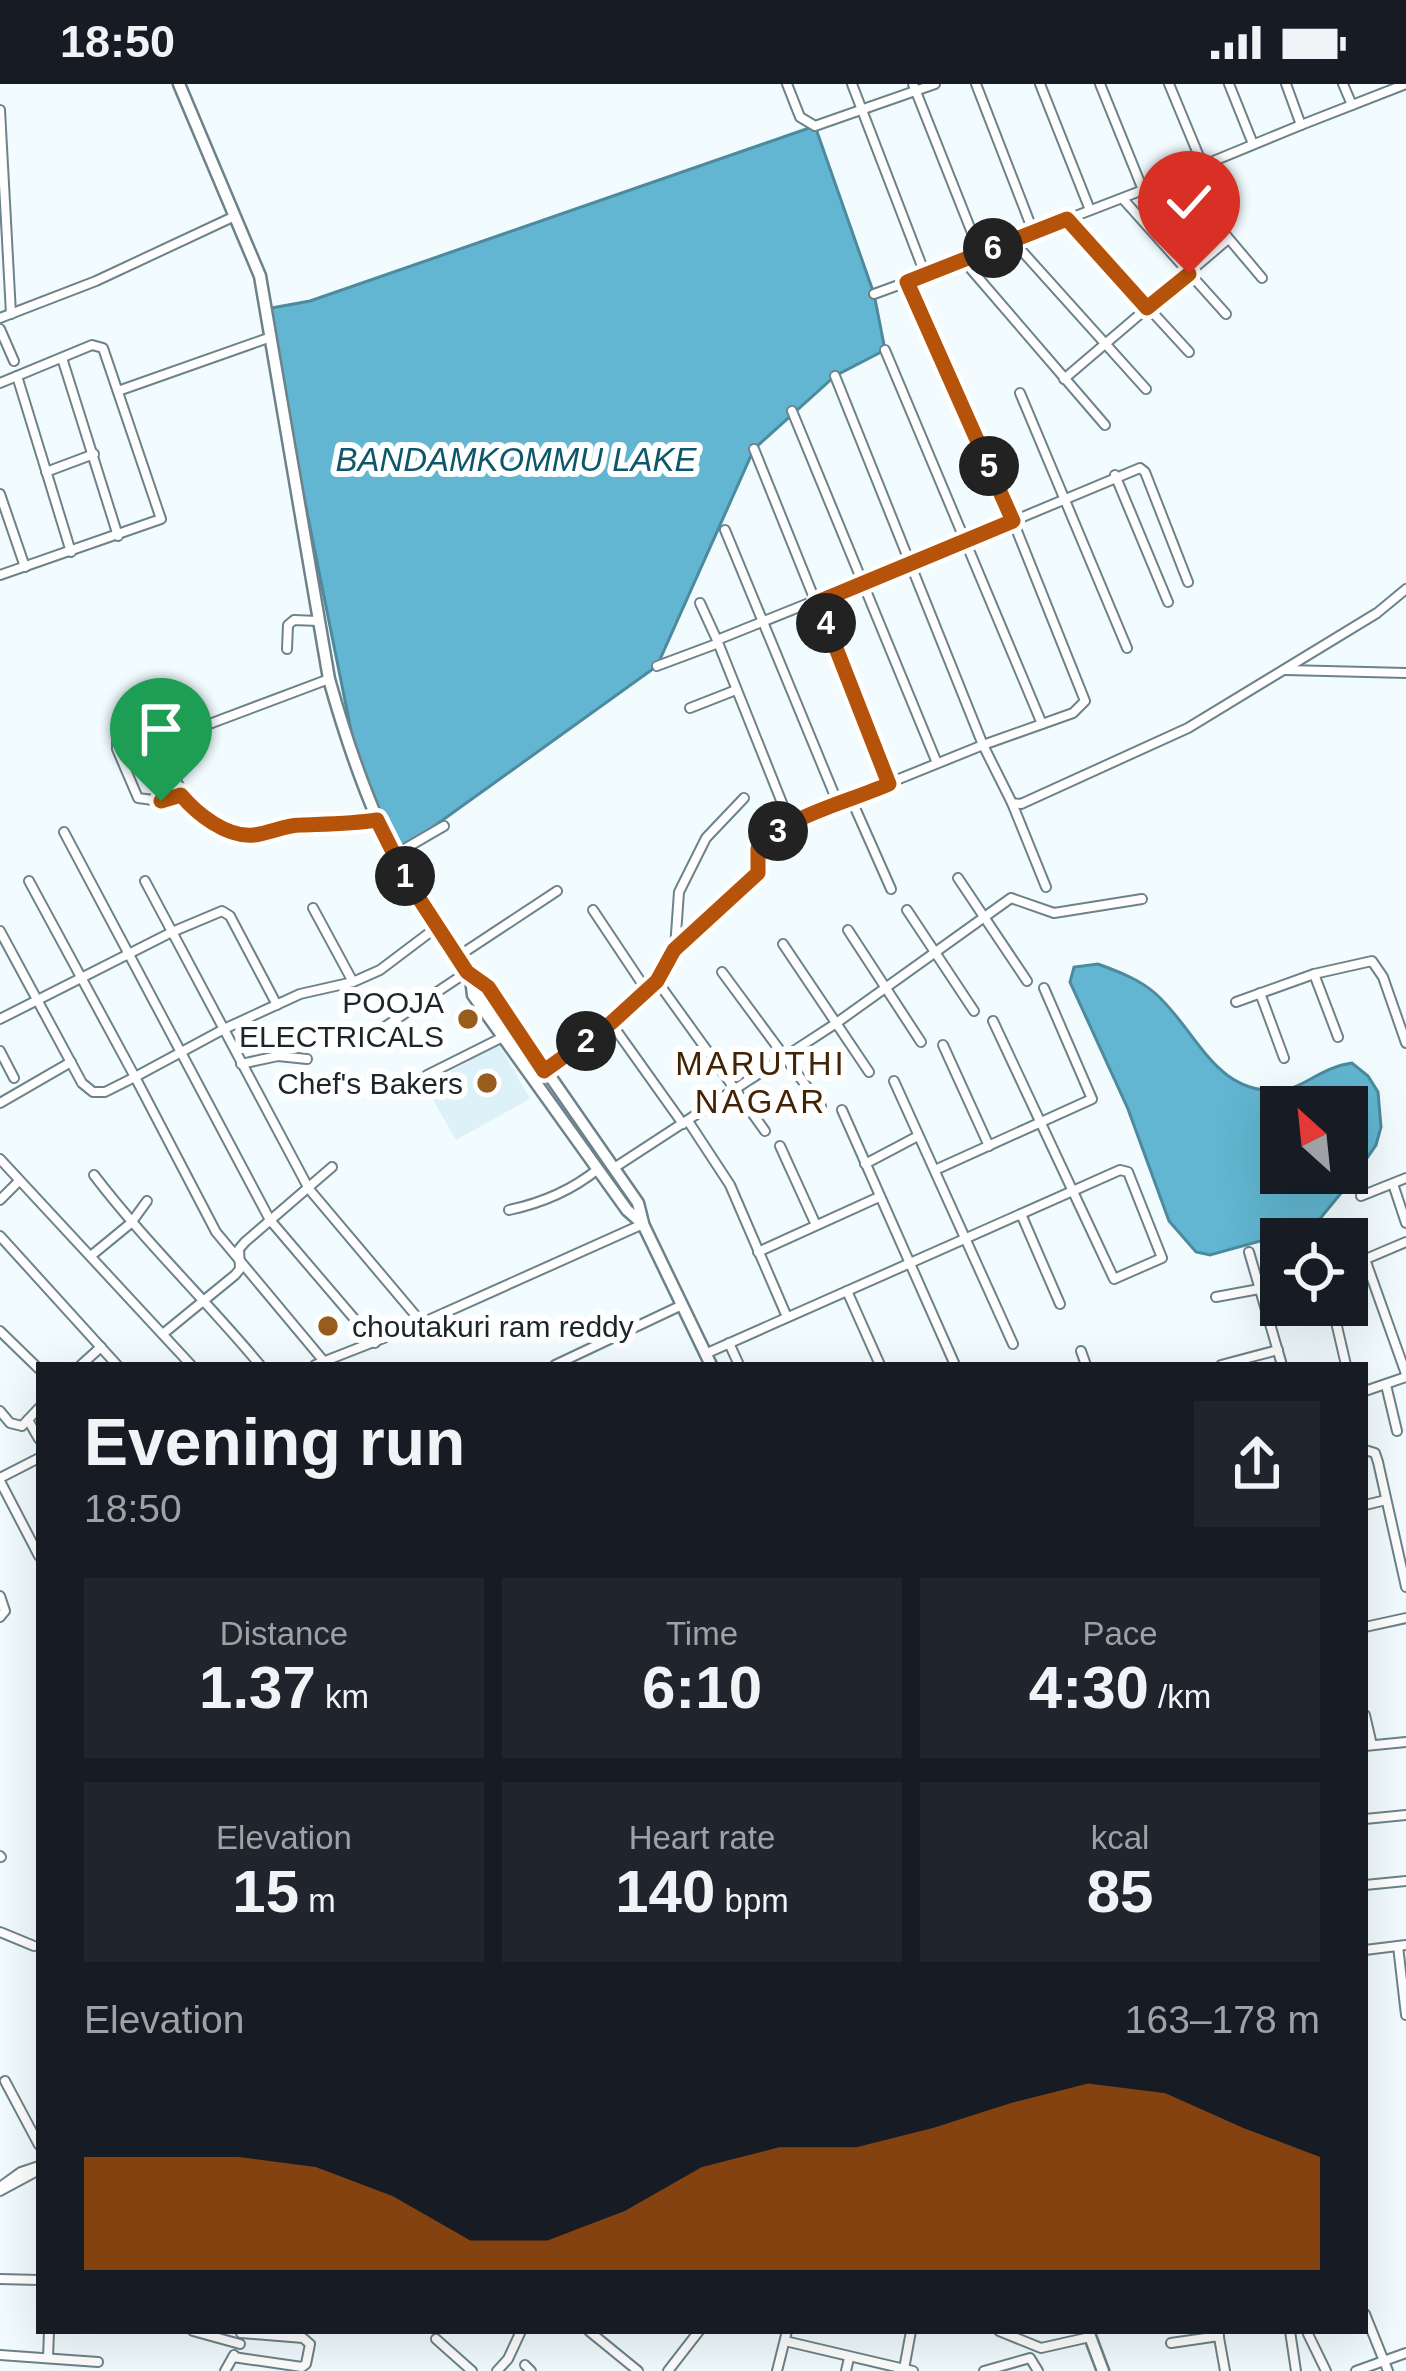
<!DOCTYPE html>
<html lang="en">
<head>
<meta charset="utf-8">
<style>
  :root { --surface:#171b24; --page:#20242c; --text:#f1f3f6; --muted:#9ea1a6; --accent:#b45309 }
  body { margin:0; font-family:Arial,sans-serif; background:var(--page); color:var(--text); height:100vh; display:flex; flex-direction:column; font-size:45px; white-space:nowrap }
  * { box-sizing:border-box; margin:0 }
  p { font-size:39px; color:var(--muted) }
  .icon { flex:none; width:66px; height:66px; fill:none; stroke:currentColor; stroke-width:2; stroke-linecap:round; stroke-linejoin:round }
  .map { position:relative; flex:1; overflow:hidden }
  .sheet { position:absolute; left:36px; top:1278px; width:1332px; height:972px; display:flex; flex-direction:column; background:var(--surface); border-radius:0px; box-shadow:0 12px 48px #0002 }
  .sheet>* { flex:none }
  .needle { width:78px; rotate:333deg }
  .tools { position:absolute; left:1260px; top:1002px; display:grid; gap:24px }
  .tools a { display:grid; place-items:center; width:108px; height:108px; border-radius:0px; background:var(--surface); box-shadow:0 12px 48px #0002; font-size:60px }
  .pin { position:absolute; display:grid; place-items:center; width:102px; height:102px; color:#fff; margin:-123px -51px; border-radius:50% 50% 50% 0; rotate:-45deg; box-shadow:0 0 12px #0007 }
  .pin .icon { rotate:45deg }
  .km { position:absolute; width:60px; height:60px; margin:-30px; border-radius:50%; background:#222; color:#fff; font-size:33px; line-height:60px; text-align:center }
  .round { display:grid; place-items:center; flex:none; width:126px; height:126px; border-radius:0px; background:var(--page) }
  .summary { display:flex; align-items:center; justify-content:space-between; height:204px; padding:0 48px }
  h1 { font-size:66px; font-weight:600; line-height:90px }
  .figures { display:grid; grid-template-columns:repeat(3,1fr); gap:18px; height:204px; padding:12px 48px }
  .figures div { display:grid; align-content:center; border-radius:0px; background:var(--page); text-align:center }
  .figures b { font-size:60px; font-weight:600 }
  .figures small { font-size:33px; font-weight:400 }
  .figures p { font-size:33px }
  .chart { height:336px; padding:24px 48px }
  .chart p { display:flex; justify-content:space-between }
  .chart svg { width:100%; height:216px; margin-top:12px; fill:var(--accent); opacity:.7 }
  .status { display:flex; justify-content:space-between; align-items:center; height:84px; padding:0 60px; background:var(--surface); direction:ltr }
  .status svg { height:33px; fill:currentColor }
  .map>svg:first-child { display:block }
  .built { fill:#ddf1f8 }
  .water { fill:#62b6d1; stroke:#4d8a9e; stroke-width:3; fill-rule:evenodd }
  .lines { fill:none; stroke-linecap:round; stroke-linejoin:round }
  .minor-casing { stroke:#6d828a; stroke-width:12 }
  .tertiary-casing { stroke:#6d828a; stroke-width:15 }
  .minor { stroke:#fff; stroke-width:8 }
  .tertiary { stroke:#fff; stroke-width:10 }
  .route-casing { stroke:#fff; stroke-width:24 }
  .route { stroke:#b45309; stroke-width:15 }
  .poi-dot { fill:#985d1d; stroke:#fff; stroke-width:4.5 }
  .labels { text-anchor:middle; dominant-baseline:central; stroke-width:12; stroke-linejoin:round; paint-order:stroke }
  .poi-label { font-size:30px; fill:#1c2528; stroke:#fff; text-anchor:end }
  .water-label { font-size:33px; font-style:italic; fill:#0e5669; stroke:#fff }
  .neighbourhood-label { font-size:33px; letter-spacing:3px; fill:#412406; stroke:#fff }
</style>
</head>
<body>
<div class="status"><b>18:50</b><svg viewBox="0 0 49 12"><path d="M0 12V9h3v3zM5 12V6h3v6zM10 12V3h3v9zM15 12V0h3v12zM26 1h20v11H26zM47 4h2v5h-2z"/></svg></div>
<div class="map">
<svg width="1406" height="2287" viewBox="0 0 1406 2287">
  <rect width="100%" height="100%" fill="#f2fcff"/>
  <path class="built" d="M499,960L530,1015L456,1056L425,1002Z"/>
  <g class="water">
    <path d="M815,42L874,210L885,266L835,292L754,365L657,582L394,771L361,696L266,225L310,217Z"/>
    <path d="M1098,880C1119,888 1139,895 1156,910C1199,949 1215,1013 1284,1006C1303,1004 1322,983 1352,979L1368,992L1378,1008L1381,1043L1376,1061L1351,1097L1314,1142L1210,1171L1196,1168L1169,1137L1128,1025L1070,898L1074,883ZM1281,1023H1347V1089H1281Z"/>
  </g>
  <g class="lines">
    <defs>
      <g id="minor">
        <path d="M787,0L800,33L815,42L935,0"/>
        <path d="M913,0L980,169"/>
        <path d="M976,0L1033,147"/>
        <path d="M1040,0L1090,126"/>
        <path d="M1100,0L1143,106"/>
        <path d="M1169,0L1203,82"/>
        <path d="M1229,0L1253,60"/>
        <path d="M1343,0L1352,21"/>
        <path d="M0,26L11,230"/>
        <path d="M1301,41L1406,0"/>
        <path d="M1177,93L1262,194"/>
        <path d="M1123,115L1226,230"/>
        <path d="M1067,135L1189,268"/>
        <path d="M1012,156L1146,305"/>
        <path d="M963,176L1105,341"/>
        <path d="M925,190L1143,106L1301,41L1286,0"/>
        <path d="M874,210L907,198"/>
        <path d="M0,234L96,197L235,132"/>
        <path d="M0,245L14,277"/>
        <path d="M885,266L1042,640"/>
        <path d="M62,274L118,452"/>
        <path d="M17,292L71,468"/>
        <path d="M835,292L983,661L1073,629L1085,617L1013,437L1140,384L1145,388L1188,498"/>
        <path d="M1064,295L1227,156"/>
        <path d="M0,299L92,261L103,264L161,435L0,491"/>
        <path d="M118,307L271,253"/>
        <path d="M1020,309L1127,564"/>
        <path d="M792,327L937,679"/>
        <path d="M754,365L889,700"/>
        <path d="M46,388L94,370"/>
        <path d="M1115,391L1168,518"/>
        <path d="M0,410L25,483"/>
        <path d="M725,446L839,722"/>
        <path d="M700,519L717,556"/>
        <path d="M287,565L288,541L294,536L318,537"/>
        <path d="M657,582L716,560"/>
        <path d="M1286,586L1406,589"/>
        <path d="M690,624L736,606"/>
        <path d="M154,649C173,691 192,749 249,751C263,751 279,743 294,742C322,738 349,740 377,736"/>
        <path d="M181,711L161,717L138,714L117,665V657L212,639L329,595"/>
        <path d="M852,717L891,805"/>
        <path d="M1012,719L1046,803"/>
        <path d="M790,739L717,556L1013,437L907,198L925,190L852,0"/>
        <path d="M64,748L270,1136L375,1259"/>
        <path d="M394,771L444,742"/>
        <path d="M958,794L1027,897"/>
        <path d="M145,797L309,1105L422,1239"/>
        <path d="M313,824L353,898"/>
        <path d="M593,826L647,907"/>
        <path d="M907,826L974,927"/>
        <path d="M848,846L921,958"/>
        <path d="M0,847L82,999L93,1008H105L135,993L29,797"/>
        <path d="M783,860L869,988"/>
        <path d="M675,864L679,808L706,754L744,714"/>
        <path d="M457,873L557,807"/>
        <path d="M722,888L821,1022"/>
        <path d="M1314,890L1338,953"/>
        <path d="M657,897L765,1047"/>
        <path d="M1260,909L1284,974"/>
        <path d="M1236,918L1314,890L1372,877L1383,893L1406,959"/>
        <path d="M0,935L172,848L222,827L230,832L277,921"/>
        <path d="M611,939L683,1040"/>
        <path d="M383,944L467,888"/>
        <path d="M943,961L989,1062"/>
        <path d="M0,967L14,994"/>
        <path d="M241,980L278,972L307,975"/>
        <path d="M546,986L611,939L657,897L674,865L758,789V764L790,739L983,661L1012,719L1021,720L1188,644L1377,529L1406,505"/>
        <path d="M427,991L501,954"/>
        <path d="M894,997L1013,1260"/>
        <path d="M0,1019L71,978"/>
        <path d="M842,1026L955,1281"/>
        <path d="M688,1037L730,1101L787,1233"/>
        <path d="M780,1062L816,1141"/>
        <path d="M0,1075L191,1281"/>
        <path d="M865,1080L918,1052"/>
        <path d="M614,1084L835,940L1011,814L1054,829L1142,815"/>
        <path d="M935,1086L1092,1015L1044,904"/>
        <path d="M94,1091C145,1158 206,1216 260,1281"/>
        <path d="M1393,1100L1406,1139"/>
        <path d="M1361,1112L1406,1094"/>
        <path d="M0,1116L19,1097"/>
        <path d="M509,1126C542,1119 571,1107 598,1085"/>
        <path d="M1021,1130L1060,1220"/>
        <path d="M0,1152L117,1281"/>
        <path d="M758,1168L879,1113"/>
        <path d="M1249,1168L1282,1281"/>
        <path d="M92,1171L131,1139L147,1117"/>
        <path d="M1365,1175L1406,1290"/>
        <path d="M1347,1183L1406,1158"/>
        <path d="M847,1207L880,1281"/>
        <path d="M1216,1213L1281,1201"/>
        <path d="M1332,1221L1346,1281"/>
        <path d="M0,1247L39,1285"/>
        <path d="M164,1249L235,1191L240,1185L239,1165L245,1158L332,1083"/>
        <path d="M729,1259L739,1281"/>
        <path d="M1081,1267L1086,1281"/>
        <path d="M705,1270C843,1209 982,1147 1120,1086L1128,1088L1162,1174L1114,1195C1074,1109 1033,1024 993,937"/>
        <path d="M81,1281L101,1263"/>
        <path d="M315,1281L422,1239L643,1140"/>
        <path d="M327,1281L216,1148L135,993L224,945L300,910L353,898L380,886L437,843"/>
        <path d="M555,1281L680,1222"/>
        <path d="M1221,1281L1278,1266"/>
        <path d="M1386,1301L1397,1347"/>
        <path d="M1365,1307L1406,1293"/>
        <path d="M0,1327L10,1339L22,1342L39,1324"/>
        <path d="M28,1336L39,1355"/>
        <path d="M1365,1366L1375,1369L1378,1378L1406,1503"/>
        <path d="M0,1394L39,1374"/>
        <path d="M0,1397L39,1472"/>
        <path d="M1365,1421L1386,1416"/>
        <path d="M0,1512L5,1527L0,1533"/>
        <path d="M1365,1543L1406,1534"/>
        <path d="M1365,1631L1372,1661"/>
        <path d="M1365,1662L1406,1658"/>
        <path d="M1365,1735L1406,1731"/>
        <path d="M0,1772L1,1773"/>
        <path d="M1365,1801L1406,1797"/>
        <path d="M0,1848L34,1862"/>
        <path d="M1398,1862L1406,1931"/>
        <path d="M1365,1866L1406,1861"/>
        <path d="M5,1997L39,2061"/>
        <path d="M0,2103L21,2088L39,2082"/>
        <path d="M0,2107L39,2086"/>
        <path d="M0,2195L39,2196"/>
        <path d="M1365,2230L1388,2287"/>
        <path d="M193,2247L240,2260"/>
        <path d="M589,2247L638,2287"/>
        <path d="M999,2247L1041,2264L1090,2253"/>
        <path d="M1290,2247L1296,2287"/>
        <path d="M1218,2248L1225,2287"/>
        <path d="M1308,2250L1326,2287"/>
        <path d="M436,2255L472,2287"/>
        <path d="M785,2257L913,2287"/>
        <path d="M1171,2259L1219,2252"/>
        <path d="M0,2271L98,2278"/>
        <path d="M233,2273L302,2283L306,2280L310,2260L303,2254L241,2249"/>
        <path d="M48,2274L49,2247"/>
        <path d="M525,2281L531,2287"/>
        <path d="M904,2285L911,2247"/>
        <path d="M225,2287L234,2271"/>
        <path d="M497,2287L508,2275L521,2247"/>
        <path d="M668,2287L699,2247"/>
        <path d="M777,2287L787,2247"/>
        <path d="M846,2287L849,2274"/>
        <path d="M984,2287L1030,2274L1038,2287"/>
        <path d="M1356,2287L1406,2269"/>
      </g>
      <g id="tertiary">
        <path d="M179,0L260,192L329,595C348,663 371,730 405,793C424,828 449,861 471,894L473,911L627,1126L643,1140L711,1281"/>
        <path d="M471,894L488,903L638,1119L643,1139"/>
        <path d="M1088,2247L1103,2287"/>
      </g>
    </defs>
    <use href="#minor" class="minor-casing"/>
    <use href="#tertiary" class="tertiary-casing"/>
    <use href="#minor" class="minor"/>
    <use href="#tertiary" class="tertiary"/>
  </g>
  <g class="lines">
    <defs>
      <path id="route" d="M161,717L181,711C197,730 227,754 254,751C270,749 285,741 301,741C327,740 351,740 377,736L407,796L467,888L488,903L544,987L611,939L657,897L674,866L758,789V764C791,730 846,719 889,700L818,518L1013,437L907,198L1067,135L1147,224L1189,190"/>
    </defs>
    <use href="#route" class="route-casing"/>
    <use href="#route" class="route"/>
  </g>
  <g class="poi-dot">
    <circle cx="468" cy="935" r="12"/>
    <circle cx="487" cy="999" r="12"/>
    <circle cx="328" cy="1242" r="12"/>
  </g>
  <g class="labels">
    <g class="poi-label">
      <text x="444" y="918">POOJA<tspan x="444" dy="34">ELECTRICALS</tspan></text>
      <text x="463" y="999">Chef's Bakers</text>
      <text x="352" y="1242" text-anchor="start">choutakuri ram reddy</text>
    </g>
    <g class="water-label">
      <text x="516" y="375">BANDAMKOMMU LAKE</text>
    </g>
    <g class="neighbourhood-label">
      <text x="761" y="979">MARUTHI<tspan x="761" dy="38">NAGAR</tspan></text>
    </g>
  </g>
</svg>
<div class="tools">
<a><svg class="needle" viewBox="-14 -14 28 28"><path d="M0-13l5 13h-10z" fill="#e53935"/><path d="M0 13l5-13h-10z" fill="#9ea1a6"/></svg></a>
<a><svg class="icon" aria-label="locate" viewBox="0 0 24 24"><circle cx="12" cy="12" r="6"/><path d="M12 2v4M12 18v4M2 12h4M18 12h4"/></svg></a>
</div>
<div class="pin" style="left:161px;top:717px;background:#1e9e55"><svg class="icon" aria-label="arrive" viewBox="0 0 24 24"><path d="M6 21V4h12l-3 4 3 4H6"/></svg></div>
<div class="pin" style="left:1189px;top:190px;background:#d93025"><svg class="icon" aria-label="check" viewBox="0 0 24 24"><path d="M5 12l5 5 9-10"/></svg></div>
<b class="km" style="left:405px;top:792px">1</b>
<b class="km" style="left:586px;top:957px">2</b>
<b class="km" style="left:778px;top:747px">3</b>
<b class="km" style="left:826px;top:539px">4</b>
<b class="km" style="left:989px;top:382px">5</b>
<b class="km" style="left:993px;top:164px">6</b>
<section class="sheet">
<div class="summary"><div><h1>Evening run</h1><p>18:50</p></div><a class="round"><svg class="icon" aria-label="share" viewBox="0 0 24 24"><path d="M12 15V3M7 8l5-5 5 5M5 13v7h14v-7"/></svg></a></div>
<div class="figures">
<div><p>Distance</p><b>1.37<small> km</small></b></div>
<div><p>Time</p><b>6:10</b></div>
<div><p>Pace</p><b>4:30<small> /km</small></b></div>
</div>
<div class="figures">
<div><p>Elevation</p><b>15<small> m</small></b></div>
<div><p>Heart rate</p><b>140<small> bpm</small></b></div>
<div><p>kcal</p><b>85</b></div>
</div>
<div class="chart"><p><span>Elevation</span>163–178 m</p>
<svg viewBox="0 0 160 44" preserveAspectRatio="none"><path d="M0 44V21L10 21L20 21L30 23L40 29L50 38L60 38L70 32L80 23L90 19L100 19L110 15L120 10L130 6L140 8L150 15L160 21V44z"/></svg>
</div>
</section>
</div>
</body>
</html>
